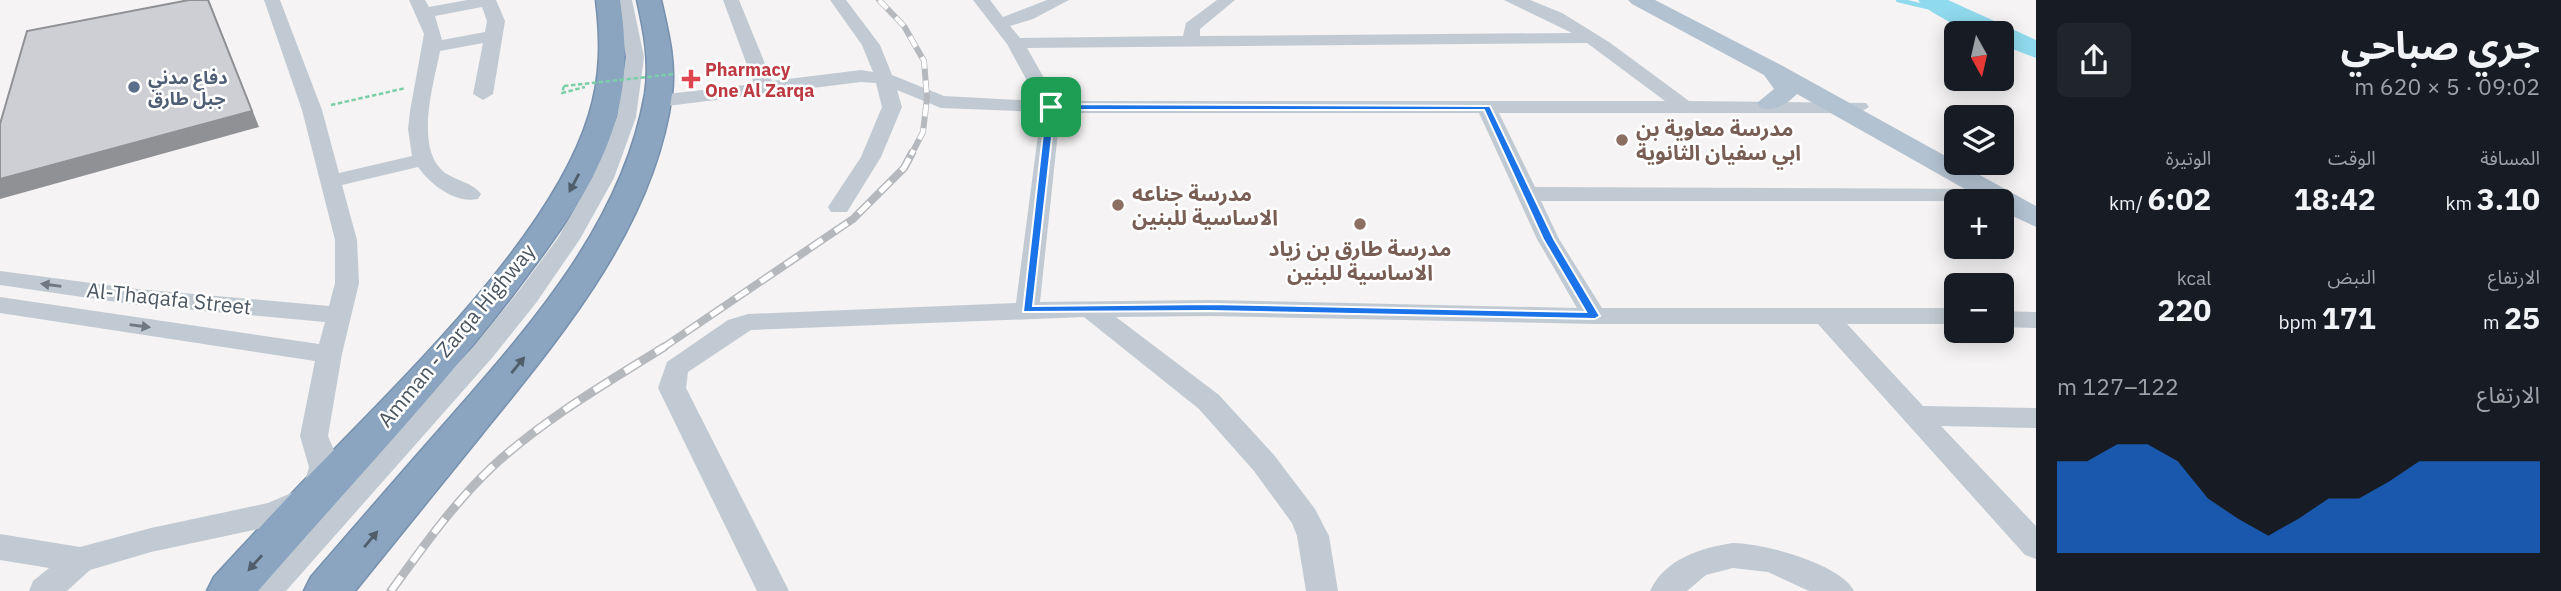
<!DOCTYPE html>
<html lang="ar">
<head>
<meta charset="utf-8">
<style>
  :root { --surface:#171b24; --page:#20242c; --text:#f1f3f6; --muted:#9ea1a6; --accent:#1a73e8 }
  body { margin:0; font-family:"IBM Plex Sans","Noto Sans Arabic",sans-serif; background:var(--page); color:var(--text); direction:rtl; height:100vh; display:flex; flex-direction:column; font-size:26px; white-space:nowrap }
  * { box-sizing:border-box; margin:0 }
  p { font-size:23px; color:var(--muted) }
  .icon { flex:none; width:38px; height:38px; fill:none; stroke:currentColor; stroke-width:2; stroke-linecap:round; stroke-linejoin:round }
  .map { position:relative; flex:1; overflow:hidden; direction:ltr }
  .drawer { display:flex; flex-direction:column; background:var(--surface); width:525px }
  .drawer>* { flex:none }
  .needle { width:46px; rotate:172deg }
  .controls { position:absolute; left:1944px; top:21px; display:grid; gap:14px }
  .controls a { display:grid; place-items:center; width:70px; height:70px; border-radius:10px; background:var(--surface); box-shadow:0 4px 18px #0003; font-size:35px }
  .pin { position:absolute; display:grid; place-items:center; width:60px; height:60px; color:#fff; margin:-30px; border-radius:14px; box-shadow:0 4px 10px #0006 }
  .round { display:grid; place-items:center; flex:none; width:74px; height:74px; border-radius:10px; background:var(--page) }
  .head { display:flex; align-items:center; justify-content:space-between; height:119px; padding:0 21px }
  h1 { font-size:38px; font-weight:700; line-height:52px }
  .figures { display:grid; grid-template-columns:repeat(3,1fr); gap:10px; height:119px; padding:7px 21px }
  .figures div { display:grid; align-content:center }
  .figures b { font-size:30px; font-weight:700 }
  .figures small { font-size:19px; font-weight:400 }
  .figures p { font-size:19px }
  .chart { height:196px; padding:14px 21px }
  .chart p { display:flex; justify-content:space-between }
  .chart svg { width:100%; height:126px; margin-top:7px; fill:var(--accent); opacity:.7 }
  main { display:flex; flex:1; min-height:0 }
  .map>svg:first-child { display:block }
  .lines { fill:none; stroke-linecap:round; stroke-linejoin:round }
  .stream { stroke:#90daee; stroke-width:4.5 }
  .river { fill:#90daee; fill-rule:evenodd }
  .highway-casing { stroke:#7690ad; stroke-width:3 }
  .path { stroke:#7ad0a6; stroke-width:2.5; stroke-dasharray:4.5 2.5; stroke-linecap:butt }
  .minor { fill:#c1cad2; fill-rule:evenodd }
  .major { fill:#b3c2d1; fill-rule:evenodd }
  .highway { fill:#8ba5c1; fill-rule:evenodd }
  .rail-far2-casing { stroke:#b5b8bd; stroke-width:6 }
  .rail-far1-casing { stroke:#b5b8bd; stroke-width:8 }
  .rail-casing { stroke:#b5b8bd; stroke-width:9 }
  .rail-far2 { stroke:#fff; stroke-width:4.5; stroke-dasharray:12; stroke-linecap:butt }
  .rail-far1 { stroke:#fff; stroke-width:5; stroke-dasharray:15; stroke-linecap:butt }
  .rail { stroke:#fff; stroke-width:6; stroke-dasharray:18; stroke-linecap:butt }
  .path-bridge { stroke:#7ad0a6; stroke-width:2.5; stroke-dasharray:4.5 2.5; stroke-linecap:butt }
  .shaded-wall { fill:#909195 }
  .building { fill:#cdcfd5; stroke:#909195; stroke-width:2 }
  .oneway { fill:#505e6b }
  .oneway2 { fill:#6e7983 }
  .route { fill:#1a73e8; stroke:#fff; stroke-width:2; fill-rule:evenodd }
  .health-dot { fill:#e0444e; stroke:#fff; stroke-width:2.5 }
  .service-dot { fill:#5c6f8a; stroke:#fff; stroke-width:2.5 }
  .education-dot { fill:#8d6e63; stroke:#fff; stroke-width:2.5 }
  .labels { text-anchor:middle; dominant-baseline:central; stroke-width:5; stroke-linejoin:round; paint-order:stroke }
  .far-health-label { font-size:18px; font-weight:bold; fill:#be3a42; stroke:#fff; text-anchor:start }
  .far-service-label { font-size:18px; font-weight:bold; fill:#4e5e75; stroke:#fff; text-anchor:start }
  .education-label { font-size:21px; font-weight:bold; fill:#785e54; stroke:#fff; text-anchor:start }
  .street-label { font-size:21px; fill:#4a5661; stroke:#fff }
</style>
</head>
<body>
<main>
<section class="drawer">
<div class="head"><div><h1>جري صباحي</h1><p>09:02 · 5 × 620 m</p></div><a class="round"><svg class="icon" aria-label="share" viewBox="0 0 24 24"><path d="M12 15V3M7 8l5-5 5 5M5 13v7h14v-7"/></svg></a></div>
<div class="figures">
<div><p>المسافة</p><b>3.10<small> km</small></b></div>
<div><p>الوقت</p><b>18:42</b></div>
<div><p>الوتيرة</p><b>6:02<small> /km</small></b></div>
</div>
<div class="figures">
<div><p>الارتفاع</p><b>25<small> m</small></b></div>
<div><p>النبض</p><b>171<small> bpm</small></b></div>
<div><p>kcal</p><b>220</b></div>
</div>
<div class="chart"><p><span>الارتفاع</span>122–127 m</p>
<svg viewBox="0 0 160 44" preserveAspectRatio="none"><path d="M0 44V12L10 12L20 6L30 6L40 12L50 25L60 32L70 38L80 32L90 25L100 25L110 19L120 12L130 12L140 12L150 12L160 12V44z"/></svg>
</div>
</section>
<div class="map">
<svg width="2036" height="591" viewBox="0 0 2036 591">
  <rect width="100%" height="100%" fill="#f5f3f3"/>
  <g class="lines">
    <path class="stream" d="M1898,0L1953,13"/>
    <path class="river" d="M1918,0H1948L2036,40V58L2002,45V33C1995,33 1986,34 1979,33C1965,31 1925,11 1918,0Z"/>
    <defs>
      <g id="highway">
        <path d="M596,0H620C626,40 627,76 617,115C601,175 563,228 527,276C445,387 348,487 258,591H207L214,577C252,536 290,494 330,454C414,367 554,231 589,115C601,76 601,40 596,0Z"/>
        <path d="M637,0H661C668,31 676,62 672,94C655,225 562,335 482,434C440,486 397,539 355,591H304L311,577C356,525 401,473 447,421C530,326 622,224 645,94C650,62 644,31 637,0Z"/>
      </g>
    </defs>
    <use href="#highway" class="highway-casing"/>
    <g class="path">
      <path d="M564,86L562,93L585,87"/>
      <path d="M331,105L406,88"/>
    </g>
    <g class="minor">
      <path d="M264,0H280L322,110L339,173L412,156L408,129L410,111L424,34L409,0H425L429,7L467,0H496L505,21L493,94L483,100L473,94L483,43L440,51C434,83 414,148 444,172C454,180 474,183 481,194L478,199C455,204 430,184 418,167L342,185L357,240L359,283L342,354L328,436L336,455L337,481L325,504L273,526L151,552L90,570L67,591H29L33,581L49,568L0,560V534L80,547L151,528L268,503L303,488L309,467L300,436L315,361L0,313V297L319,344L325,322L137,305L0,285V271L137,289L329,306L335,283V240L302,110ZM482,7L487,21L485,32L442,40L435,16Z"/>
      <path d="M616,0H632L644,57L636,117L614,178L580,239L536,303L492,358L286,591H250L254,581L474,346L518,292L558,238L592,178L617,117L626,57Z"/>
      <path d="M723,0H739L772,81L861,70L873,72L862,45L830,0H846L880,45L892,75L944,96L1038,101L1007,44L973,0H990L1003,17L1047,0H1069L1033,19L1010,26L1020,38L1183,36L1186,23L1217,0H1235L1200,29V36L1572,33L1504,0H1530L1562,13L1609,42L1689,101L1866,103L1869,107L1859,113H1499L1535,187L2001,189L2004,194L2001,199L1993,201H1541L1559,239L1602,308H1956V324H1847L1923,406L2036,408V428L1941,426L2036,526V559L2025,555L1818,324H1595L1210,316L1116,317L1219,395L1274,455L1315,509L1329,536L1338,591H1306L1297,536L1292,523L1254,471L1199,409L1084,317L751,330L688,372L686,388L789,591H757L658,388L667,362L728,320L748,314L1016,303L1041,112L941,108L897,90L902,107L881,157L847,212H831L828,207L861,157L882,107L876,83L861,82L659,107L649,101L659,95L754,84ZM1587,43L1665,101H1057L1027,48ZM1060,113H1479L1537,239L1577,308L1210,300L1040,302Z"/>
      <path d="M2002,311L2036,312V328L2002,327Z"/>
      <path d="M1733,543C1763,543 1841,564 1854,591H1809L1768,572L1733,568L1706,575L1687,591H1650C1665,559 1700,548 1733,543Z"/>
    </g>
    <path class="major" d="M1628,0H1655L1781,65L2036,206V227L2002,211V201H1986L1797,94C1787,104 1775,112 1760,108L1757,103L1774,89L1764,75L1632,4Z"/>
    <use href="#highway" class="highway"/>
    <defs>
      <path id="rail-far2" d="M879,0L904,26L924,61L927,98L923,132L911,155"/>
      <path id="rail-far1" d="M661,349L853,219L904,168L912,153"/>
      <path id="rail" d="M391,591C422,548 454,503 492,467C544,419 605,384 664,347"/>
    </defs>
    <use href="#rail-far2" class="rail-far2-casing"/>
    <use href="#rail-far1" class="rail-far1-casing"/>
    <use href="#rail" class="rail-casing"/>
    <use href="#rail-far2" class="rail-far2"/>
    <use href="#rail-far1" class="rail-far1"/>
    <use href="#rail" class="rail"/>
    <path class="path-bridge" d="M564,86L674,74"/>
  </g>
  <path class="shaded-wall" d="M209,0L259,127L0,199V179Z"/>
  <path class="building" d="M189,0H208L252,111L0,179V124L27,31Z"/>
  <defs><path id="oneway-solid" d="M-6-.8H1V-3.2L6.5 0L1 3.2V.8H-6Z" transform="scale(1.75)"/></defs>
  <g class="oneway">
    <use href="#oneway-solid" transform="translate(574 183) rotate(118)"/>
    <use href="#oneway-solid" transform="translate(518 365) rotate(-51)"/>
    <use href="#oneway-solid" transform="translate(371 539) rotate(-50)"/>
    <use href="#oneway-solid" transform="translate(255 563) rotate(132)"/>
  </g>
  <g class="oneway2">
    <use href="#oneway-solid" transform="translate(51 285) rotate(-172)"/>
    <use href="#oneway-solid" transform="translate(140 326) rotate(8)"/>
  </g>
  <path class="route" d="M1051,104L1490,106L1554,239L1600,316L1595,319L1210,311L1023,312L1046,107ZM1055,110H1484L1543,239L1586,312L1210,304L1033,306Z"/>
  <path class="health-dot" d="M687.5 68.5h7v7h7v7h-7v7h-7v-7h-7v-7h7z"/>
  <circle class="service-dot" cx="134" cy="87" r="7"/>
  <g class="education-dot">
    <circle cx="1622" cy="140" r="7"/>
    <circle cx="1118" cy="205" r="7"/>
    <circle cx="1360" cy="224" r="7"/>
  </g>
  <g class="labels">
    <g class="far-health-label">
      <text x="705" y="69">Pharmacy<tspan x="705" dy="21">One Al Zarqa</tspan></text>
    </g>
    <g class="far-service-label">
      <text x="148" y="77">دفاع مدني<tspan x="148" dy="21">جبل طارق</tspan></text>
    </g>
    <g class="education-label">
      <text x="1636" y="128">مدرسة معاوية بن<tspan x="1636" dy="24">ابي سفيان الثانوية</tspan></text>
      <text x="1132" y="193">مدرسة جناعه<tspan x="1132" dy="24">الاساسية للبنين</tspan></text>
      <text x="1360" y="248" text-anchor="middle">مدرسة طارق بن زياد<tspan x="1360" dy="24">الاساسية للبنين</tspan></text>
    </g>
    <g class="street-label">
      <text transform="translate(169 298) rotate(6)">Al-Thaqafa Street</text>
      <text transform="translate(456 335) rotate(-50)">Amman - Zarqa Highway</text>
    </g>
  </g>
</svg>
<div class="controls">
<a><svg class="needle" viewBox="-14 -14 28 28"><path d="M0-13l5 13h-10z" fill="#e53935"/><path d="M0 13l5-13h-10z" fill="#9ea1a6"/></svg></a>
<a><svg class="icon" aria-label="layers" viewBox="0 0 24 24"><path d="M12 4l9 5-9 5-9-5zM3 14l9 5 9-5"/></svg></a>
<a>+</a>
<a>−</a>
</div>
<div class="pin" style="left:1051px;top:107px;background:#1e9e55"><svg class="icon" aria-label="arrive" viewBox="0 0 24 24"><path d="M6 21V4h12l-3 4 3 4H6"/></svg></div>
</div>
</main>
</body>
</html>
